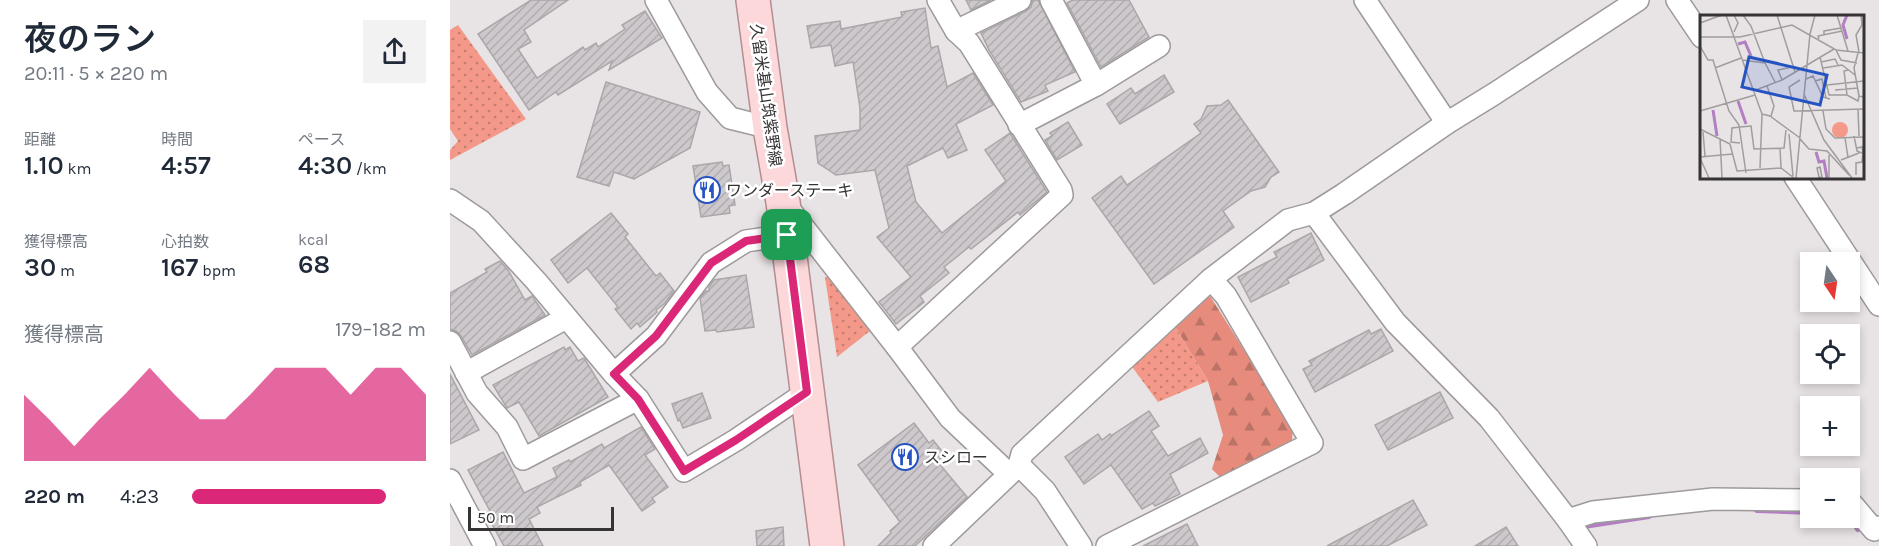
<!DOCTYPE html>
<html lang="ja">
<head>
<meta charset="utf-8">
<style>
  :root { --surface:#fff; --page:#f2f2f3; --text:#1f2937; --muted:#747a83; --accent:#db2777 }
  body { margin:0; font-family:Karla,"Noto Sans JP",sans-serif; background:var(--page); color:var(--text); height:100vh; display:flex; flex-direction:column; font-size:22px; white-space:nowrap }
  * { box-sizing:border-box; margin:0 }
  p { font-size:20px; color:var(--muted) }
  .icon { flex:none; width:33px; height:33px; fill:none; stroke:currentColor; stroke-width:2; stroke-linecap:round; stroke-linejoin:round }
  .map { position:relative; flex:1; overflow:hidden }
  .side { display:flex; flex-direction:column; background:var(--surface); width:450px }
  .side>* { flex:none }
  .needle { width:39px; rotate:167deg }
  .fabs { position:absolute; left:1350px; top:252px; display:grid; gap:12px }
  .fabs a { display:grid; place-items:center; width:60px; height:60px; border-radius:0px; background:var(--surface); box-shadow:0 3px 9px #0003; font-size:30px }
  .scale { position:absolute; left:18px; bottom:15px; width:146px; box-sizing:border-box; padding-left:6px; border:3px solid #353333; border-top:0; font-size:16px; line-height:21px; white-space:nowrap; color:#353333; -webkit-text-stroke:4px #fff; paint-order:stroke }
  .pin { position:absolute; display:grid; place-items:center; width:51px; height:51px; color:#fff; margin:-26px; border-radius:12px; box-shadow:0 3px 9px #0006 }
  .round { display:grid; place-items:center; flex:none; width:63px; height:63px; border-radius:0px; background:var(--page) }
  .summary { display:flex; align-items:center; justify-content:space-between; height:102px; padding:0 24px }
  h1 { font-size:33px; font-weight:600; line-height:45px }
  .metrics { display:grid; grid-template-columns:repeat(3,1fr); gap:9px; height:102px; padding:6px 24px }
  .metrics div { display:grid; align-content:center }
  .metrics b { font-size:26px; font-weight:600 }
  .metrics small { font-size:16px; font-weight:400 }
  .metrics p { font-size:16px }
  .chart { height:168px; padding:12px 24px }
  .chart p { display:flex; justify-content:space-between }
  .chart svg { width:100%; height:108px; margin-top:6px; fill:var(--accent); opacity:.7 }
  ul { padding:0 24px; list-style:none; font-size:20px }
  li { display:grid; grid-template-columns:96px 72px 1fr; align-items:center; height:45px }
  li i { height:15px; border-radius:8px; background:var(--accent) }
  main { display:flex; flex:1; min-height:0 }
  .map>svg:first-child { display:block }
  .forest { fill:url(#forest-firs) }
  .garden { fill:url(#garden-dots) }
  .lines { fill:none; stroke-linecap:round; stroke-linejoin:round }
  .stream { stroke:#b37fc3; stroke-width:6 }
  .building { fill:url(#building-hatch); stroke:#aba7a9; stroke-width:1.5 }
  .minor-casing { stroke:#9e9a9b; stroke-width:24 }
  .primary-casing { stroke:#b58d91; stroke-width:36 }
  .minor { stroke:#fff; stroke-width:21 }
  .primary { stroke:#fcd8db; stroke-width:33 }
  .route-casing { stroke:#fff; stroke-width:12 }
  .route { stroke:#db2777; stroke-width:8 }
  .labels { text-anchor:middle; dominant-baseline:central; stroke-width:5; stroke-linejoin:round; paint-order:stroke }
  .street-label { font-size:16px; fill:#353333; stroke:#fff }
  .poi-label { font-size:16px; fill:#353333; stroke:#fff; text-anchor:start }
  .inset-river { fill:none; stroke:#b37fc3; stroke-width:3 }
  .inset-road { fill:none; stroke:#a09d9e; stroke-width:1.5 }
  .view { fill:#2553c1; fill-opacity:0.15; stroke:#2553c1; stroke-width:3 }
  .inset-edge { fill:none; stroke:#353333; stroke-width:3 }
</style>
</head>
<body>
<main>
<section class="side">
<div class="summary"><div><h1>夜のラン</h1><p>20:11 · 5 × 220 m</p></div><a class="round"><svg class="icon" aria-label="share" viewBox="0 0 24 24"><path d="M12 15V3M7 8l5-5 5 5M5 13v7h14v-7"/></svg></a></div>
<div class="metrics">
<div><p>距離</p><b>1.10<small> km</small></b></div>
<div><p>時間</p><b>4:57</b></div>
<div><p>ペース</p><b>4:30<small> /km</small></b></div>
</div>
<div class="metrics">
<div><p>獲得標高</p><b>30<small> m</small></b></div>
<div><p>心拍数</p><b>167<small> bpm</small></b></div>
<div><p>kcal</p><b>68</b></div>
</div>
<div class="chart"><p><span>獲得標高</span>179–182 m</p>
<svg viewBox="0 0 160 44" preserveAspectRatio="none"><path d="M0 44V17L10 27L20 38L30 27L40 17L50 6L60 17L70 27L80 27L90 17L100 6L110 6L120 6L130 17L140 6L150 6L160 17V44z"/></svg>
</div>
<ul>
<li><b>220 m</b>4:23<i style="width:83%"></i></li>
</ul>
</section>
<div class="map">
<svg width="1429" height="546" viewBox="0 0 1429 546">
  <defs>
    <pattern id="forest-firs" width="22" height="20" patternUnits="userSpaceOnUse" patternTransform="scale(1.5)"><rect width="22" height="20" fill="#e78c7d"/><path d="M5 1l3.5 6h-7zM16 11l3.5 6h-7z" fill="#bc7367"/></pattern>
    <pattern id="garden-dots" width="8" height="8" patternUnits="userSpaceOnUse" patternTransform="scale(1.5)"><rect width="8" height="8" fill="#f49989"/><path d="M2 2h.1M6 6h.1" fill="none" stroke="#c67d71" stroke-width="1.8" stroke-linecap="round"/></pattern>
    <pattern id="building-hatch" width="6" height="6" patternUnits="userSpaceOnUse" patternTransform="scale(1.5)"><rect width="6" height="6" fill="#ccc8cb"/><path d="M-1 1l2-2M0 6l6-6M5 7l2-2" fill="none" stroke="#b0acaf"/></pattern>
  </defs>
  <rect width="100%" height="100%" fill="#e8e3e5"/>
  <path class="forest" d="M760,296L843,428L842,440L771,478L762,469L773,435L758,381L724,325Z"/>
  <g class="garden">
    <path d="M8,25L76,119L0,160V150L8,141L0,129V30Z"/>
    <path d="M375,277H385L425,327L387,357Z"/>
    <path d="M724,325L758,381L708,402L680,364Z"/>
  </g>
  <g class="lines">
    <g class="stream">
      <path d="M1307,510L1360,512"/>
      <path d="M1400,516L1408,529"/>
      <path d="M1134,526L1199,516"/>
    </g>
  </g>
  <g class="building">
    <path d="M81,0H118L74,30L81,42L68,49L87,78L133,47L135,50L146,43L148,47L175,29L172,25L195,11L212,38L159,70L162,61L108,95L106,92L79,110L28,34Z"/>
    <path d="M516,0H541L521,10Z"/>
    <path d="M583,0H588L625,72L595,85L598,91L571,102L539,50L531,33L576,11L581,7Z"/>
    <path d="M623,0H679L699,37L651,67L617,3Z"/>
    <path d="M475,8L481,48L488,46L497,87L523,73L543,105L506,124L517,150L498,158L493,148L457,166L466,202L492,233L556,181L535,150L560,133L597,192L570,215L568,212L521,249L519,247L494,267L499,273L470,296L474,302L446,324L429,302L461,277L427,237L439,228L425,170L386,175L368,163L365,136L410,130V108L403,62L385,66L381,45L361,48L357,26L390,21L391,29L452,17L451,12Z"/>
    <path d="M714,75L724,92L670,124L657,104L681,88L685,94Z"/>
    <path d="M156,82L250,112L240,148L184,179L164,172L159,186L127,177Z"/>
    <path d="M778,100L829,172L821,177L815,187L801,191L773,211L784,227L704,284L642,198L671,176L677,185L751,133L744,124L751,119L757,106L771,105Z"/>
    <path d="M618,122L632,145L607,160L595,140L602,136L600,133Z"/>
    <path d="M272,162L273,166L279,165L285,205L279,206L280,213L251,217L243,166Z"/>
    <path d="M161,213L178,234L175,237L206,276L210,273L224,291L214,304L206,310L207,312L190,327L187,323L181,329L165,309L168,307L137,268L118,283L101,260Z"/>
    <path d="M861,233L874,260L837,279L839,283L801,302L788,277L827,257L824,252Z"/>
    <path d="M50,261L58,270L75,300L82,296L95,315L22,355L11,336L6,331L0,329V293L37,272L35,269Z"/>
    <path d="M296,275L304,327L267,332L266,330L255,331L250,298L256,291H259V287L264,280Z"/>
    <path d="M931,329L943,351L865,392L853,369L862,365L859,361L919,330L921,334Z"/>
    <path d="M114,347L115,350L120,347L128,361L134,358L158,397L89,436L69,402L57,408L43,385Z"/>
    <path d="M0,374L29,430L0,444Z"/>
    <path d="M990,392L1003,418L938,450L925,425Z"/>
    <path d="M252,393L261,418L233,428L230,420L228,421L222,404Z"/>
    <path d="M699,411L709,426L701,431L718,456L750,438L758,453L720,474L730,494L705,506L703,503L692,509L661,465L634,484L615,457L648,434L652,440L660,434L661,436Z"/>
    <path d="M464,423L479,443L483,440L495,455L487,461L517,497L465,546H428L441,533L440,531L450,522L408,465Z"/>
    <path d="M191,427L205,449L195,455L218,487L202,498L205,502L192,511L159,465L130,482L131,485L87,507L90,513L79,519L93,546H54L36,513L40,511L18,470L53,452L74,493L107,477L103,468L119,460L120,462L152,444L154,448Z"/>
    <path d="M963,500L977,525L937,546H877Z"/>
    <path d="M737,524L748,546H693Z"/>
    <path d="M333,527L334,546H307L306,531Z"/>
    <path d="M1056,527L1068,546H1025Z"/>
  </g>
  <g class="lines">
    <defs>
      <g id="minor">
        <path d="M206,0L257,92L280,118L320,128"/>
        <path d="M601,0L646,85"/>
        <path d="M915,0L997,123"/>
        <path d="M1227,0L1252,37"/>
        <path d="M506,31L570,0"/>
        <path d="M569,125L646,85L709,46"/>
        <path d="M1345,177L1429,305"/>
        <path d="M0,200L31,221L86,281L164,374L188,399L234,471L286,440L357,392"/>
        <path d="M336,205L447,347L500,418L559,474"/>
        <path d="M864,213L945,322L1039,418L1118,520L1143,512L1263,499L1360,500"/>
        <path d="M0,342L27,393L57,427L73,459L188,399"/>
        <path d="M447,347L612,195L611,190L519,43L506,31L488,0"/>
        <path d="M16,373L116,318"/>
        <path d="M164,374L206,336L261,263L296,241L337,235"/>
        <path d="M569,465L595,491L631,546"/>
        <path d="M0,480L35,546"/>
        <path d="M1400,504H1402L1424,530L1429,527"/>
        <path d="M1118,520L1136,546"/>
        <path d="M484,546L569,465L572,454L761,279L838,220L864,213L894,194L997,123L1044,94L1188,0"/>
        <path d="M657,546L862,443L776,296L761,279"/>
      </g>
      <path id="primary" d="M303,0L320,128L333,202L377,546"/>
    </defs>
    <use href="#minor" class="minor-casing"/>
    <use href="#primary" class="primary-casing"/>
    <use href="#minor" class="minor"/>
    <use href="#primary" class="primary"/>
  </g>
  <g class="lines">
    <defs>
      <path id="route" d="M337,235L357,392L286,440L234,471L188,399L164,374L206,336L261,263L296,241Z"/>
    </defs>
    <use href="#route" class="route-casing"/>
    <use href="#route" class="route"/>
  </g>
  <defs>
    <symbol id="restaurant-ring" viewBox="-11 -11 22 22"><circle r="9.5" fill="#fff" stroke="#2553c1" stroke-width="1.5"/><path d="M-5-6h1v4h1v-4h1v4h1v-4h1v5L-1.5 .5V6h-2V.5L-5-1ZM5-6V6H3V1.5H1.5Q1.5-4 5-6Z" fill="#2553c1"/></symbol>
  </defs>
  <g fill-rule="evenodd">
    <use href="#restaurant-ring" x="242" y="175" width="30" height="30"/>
    <use href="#restaurant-ring" x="440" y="442" width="30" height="30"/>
  </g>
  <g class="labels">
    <g class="street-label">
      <text transform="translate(316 95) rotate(82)">久留米基山筑紫野線</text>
    </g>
    <g class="poi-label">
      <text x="276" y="190">ワンダーステーキ</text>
      <text x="474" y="457">スシロー</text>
    </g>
  </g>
  <g transform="translate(1250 15)">
    <rect width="164" height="164" fill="#e8e3e5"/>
    <path d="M132 115a8 8 0 1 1 16 0a8 8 0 1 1-16 0Z" fill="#f49989"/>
    <path class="inset-river" d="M147,24L143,10L147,0M38,29L45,27L51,41M38,86L46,109M13,95L17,121M116,137L119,147L124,146L127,163"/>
    <path class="inset-road" d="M26,0L62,99L60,153M43,0L51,11L65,48M77,0L95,57M137,0L148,36M0,8L22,0M34,17L38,8L34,0M124,19V16L141,13M0,22H40L92,10L136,35L164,38M119,24L118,21L142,16M0,31L8,45H13L29,96L39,110L46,158M136,35L141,45L157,48M159,37L156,20L162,10L161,0M158,38L154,53L159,81M120,42L129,80H147L158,86L159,81L164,82M42,45L65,48L75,67M121,47L135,44L138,50M15,53L41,43M123,53L142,50L155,60M106,64L113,61L123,82L130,84M82,65L78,55L92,52M100,65L89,72L94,96L164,94M115,66L122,64L126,83M127,70L164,66M67,71L74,91L71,101M135,75L158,73M53,76L82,65L134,34M104,79L124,125L152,163M147,80L144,56L148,55M158,94L159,121M0,96L55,80M123,96L126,114L135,123L164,122M62,99L70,101L100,123M40,112L51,111L54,134L84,133L86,115M40,112L32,113L31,127L40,128M0,114L30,129L37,156L81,153L94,163M3,117L5,141M89,119L93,161M154,121L157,136L164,139M20,123L22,163M145,123L148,142M100,124L109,134L127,136L149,160M80,133L81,153M0,142L33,139M0,143L9,163M141,145L159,138M156,160V148L162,147L163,138L162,132L157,133M96,163L110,19L115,0M118,163L122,162L120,152L117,153L119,162M129,163V140"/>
    <path class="view" d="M49,42L127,60L120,90L42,72Z"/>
    <rect width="164" height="164" class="inset-edge"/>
  </g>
</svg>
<div class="fabs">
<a><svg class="needle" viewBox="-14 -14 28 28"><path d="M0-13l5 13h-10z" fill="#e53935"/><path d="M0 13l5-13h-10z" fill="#747a83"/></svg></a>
<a><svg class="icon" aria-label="locate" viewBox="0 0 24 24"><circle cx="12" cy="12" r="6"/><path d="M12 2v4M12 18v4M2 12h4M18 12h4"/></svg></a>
<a>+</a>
<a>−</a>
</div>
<div class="scale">50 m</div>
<div class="pin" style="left:337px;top:235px;background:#1e9e55"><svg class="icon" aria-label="arrive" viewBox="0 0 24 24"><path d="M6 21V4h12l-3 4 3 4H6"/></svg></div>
</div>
</main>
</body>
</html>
